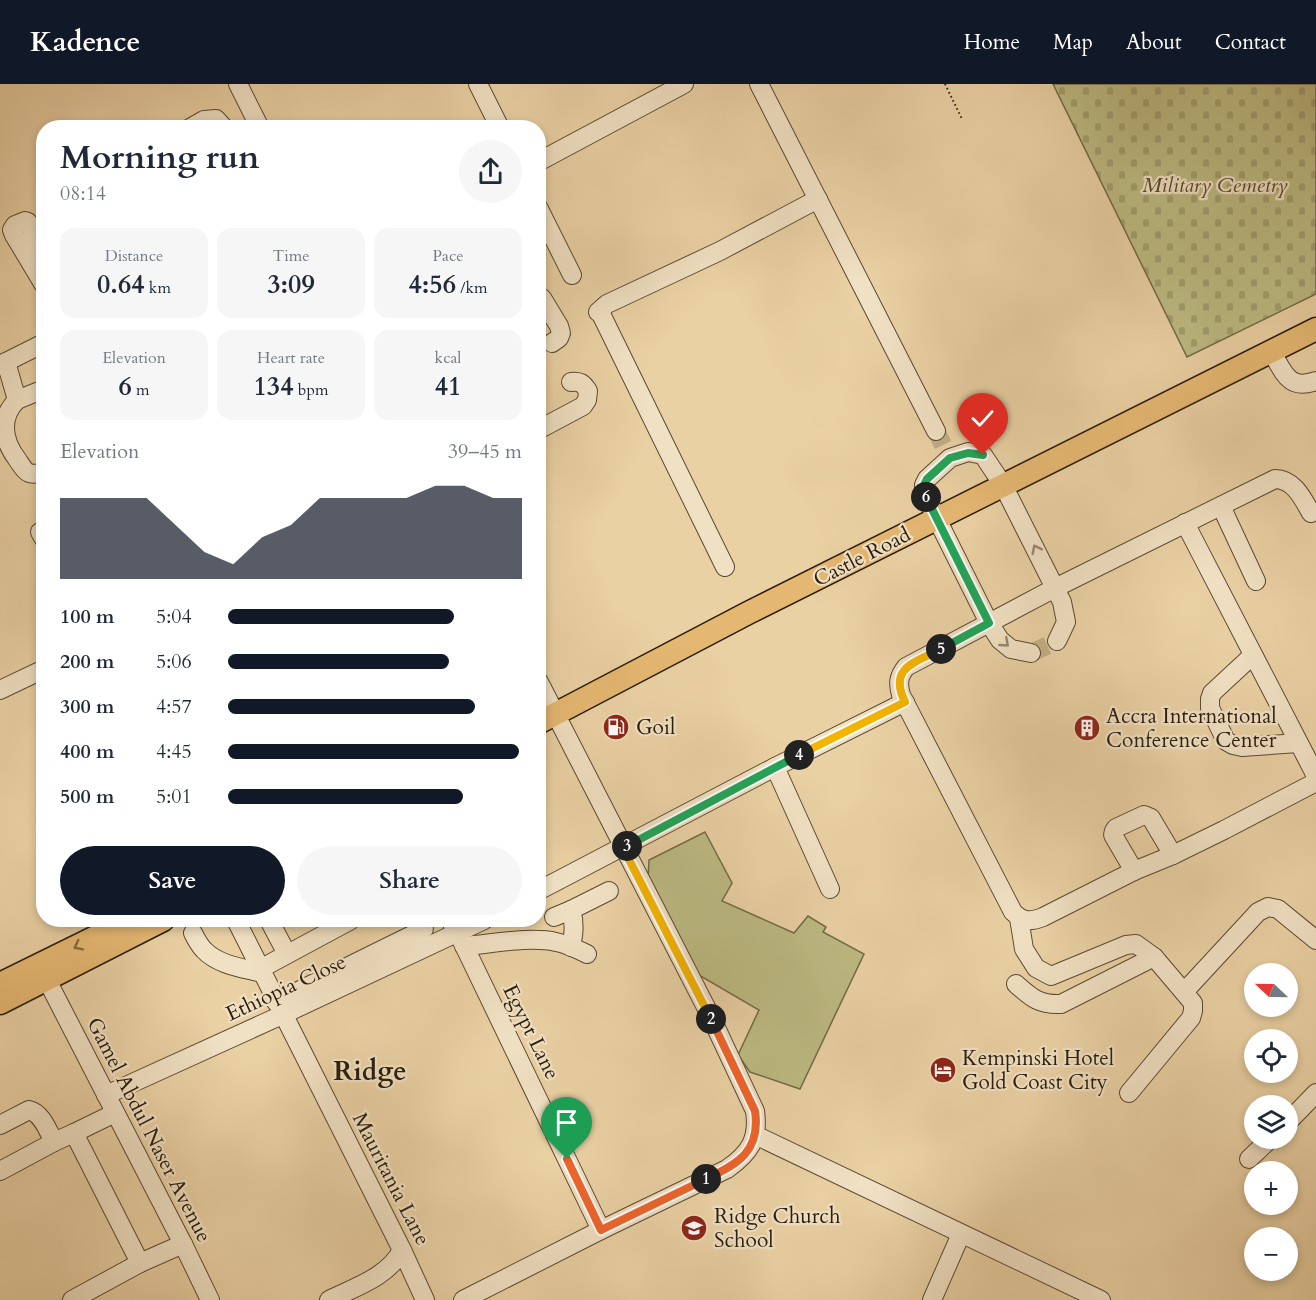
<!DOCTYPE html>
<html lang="en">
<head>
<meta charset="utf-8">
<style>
  :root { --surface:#fff; --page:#f6f6f7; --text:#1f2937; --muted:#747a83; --accent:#111827 }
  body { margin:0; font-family:Cardo,serif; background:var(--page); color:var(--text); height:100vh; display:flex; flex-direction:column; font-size:22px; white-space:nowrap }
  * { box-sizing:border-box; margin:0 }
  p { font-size:20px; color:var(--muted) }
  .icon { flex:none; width:33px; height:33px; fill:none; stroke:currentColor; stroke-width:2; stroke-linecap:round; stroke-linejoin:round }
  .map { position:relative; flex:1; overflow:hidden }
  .sheet { position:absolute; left:36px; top:36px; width:510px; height:807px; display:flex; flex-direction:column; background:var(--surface); border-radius:24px; box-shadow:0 3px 9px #0003 }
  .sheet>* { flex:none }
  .needle { width:39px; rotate:292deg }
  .tools { position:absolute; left:1244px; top:879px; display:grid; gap:12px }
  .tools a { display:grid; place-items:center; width:54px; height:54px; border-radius:50%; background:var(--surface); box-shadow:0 3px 9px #0003; font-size:30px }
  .pin { position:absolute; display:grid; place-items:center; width:51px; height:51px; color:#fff; margin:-62px -26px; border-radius:50% 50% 50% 0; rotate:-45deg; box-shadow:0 0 6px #0007 }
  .pin .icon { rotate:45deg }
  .km { position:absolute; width:30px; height:30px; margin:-15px; border-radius:50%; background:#222; color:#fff; font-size:16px; line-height:30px; text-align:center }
  .round { display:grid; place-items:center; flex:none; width:63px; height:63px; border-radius:32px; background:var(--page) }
  .head { display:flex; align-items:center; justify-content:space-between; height:102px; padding:0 24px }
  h1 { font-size:33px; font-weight:600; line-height:45px }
  .stats { display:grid; grid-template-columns:repeat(3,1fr); gap:9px; height:102px; padding:6px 24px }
  .stats div { display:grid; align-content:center; border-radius:15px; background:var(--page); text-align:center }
  .stats b { font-size:26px; font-weight:600 }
  .stats small { font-size:16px; font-weight:400 }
  .stats p { font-size:16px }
  .chart { height:168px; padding:12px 24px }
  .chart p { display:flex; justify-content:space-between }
  .chart svg { width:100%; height:108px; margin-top:6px; fill:var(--accent); opacity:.7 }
  .primary-button { display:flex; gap:12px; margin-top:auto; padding:12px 24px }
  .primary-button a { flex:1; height:69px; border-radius:36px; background:var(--accent); color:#fff; font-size:24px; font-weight:600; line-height:69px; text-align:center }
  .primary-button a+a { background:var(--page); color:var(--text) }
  ul { padding:0 24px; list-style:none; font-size:20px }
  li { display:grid; grid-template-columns:96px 72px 1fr; align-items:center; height:45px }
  li i { height:15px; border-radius:8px; background:var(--accent) }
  header { display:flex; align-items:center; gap:36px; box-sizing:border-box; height:84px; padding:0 30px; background:var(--accent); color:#fff }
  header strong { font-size:28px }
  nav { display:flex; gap:33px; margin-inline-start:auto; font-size:21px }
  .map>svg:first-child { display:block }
  .cemetery { fill:url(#cemetery-stones); stroke:#726b46; stroke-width:1.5 }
  .garden { fill:#bcba82; stroke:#726b46; stroke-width:1.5 }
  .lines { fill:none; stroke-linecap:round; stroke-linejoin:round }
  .minor-tunnel { stroke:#c3ad85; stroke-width:18; stroke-dasharray:18 9; stroke-linecap:butt }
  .minor-casing { stroke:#594931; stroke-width:20 }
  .major-casing { stroke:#291c0b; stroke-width:25 }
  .path { stroke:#291c0b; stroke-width:2; stroke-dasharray:1.5 3; stroke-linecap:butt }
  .minor { stroke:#f1e1c4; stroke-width:18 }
  .major { stroke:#e5b872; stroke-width:22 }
  .oneway { stroke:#978871 }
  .oneway2 { stroke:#876a3e }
  .split-1-casing { stroke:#fff; stroke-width:12 }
  .split-2-casing { stroke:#fff; stroke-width:12 }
  .split-3-casing { stroke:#fff; stroke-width:12 }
  .split-4-casing { stroke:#fff; stroke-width:12 }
  .split-5-casing { stroke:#fff; stroke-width:12 }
  .split-6-casing { stroke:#fff; stroke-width:12 }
  .split-7-casing { stroke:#fff; stroke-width:12 }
  .split-1 { stroke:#f0652b; stroke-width:8 }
  .split-2 { stroke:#f0652b; stroke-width:8 }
  .split-3 { stroke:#f5b400; stroke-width:8 }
  .split-4 { stroke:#22a559; stroke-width:8 }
  .split-5 { stroke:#f5b400; stroke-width:8 }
  .split-6 { stroke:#22a559; stroke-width:8 }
  .split-7 { stroke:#22a559; stroke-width:8 }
  .labels { text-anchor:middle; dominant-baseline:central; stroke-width:4.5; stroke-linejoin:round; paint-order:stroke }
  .park-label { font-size:21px; font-style:italic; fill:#554b2f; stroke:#f1e1c4 }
  .street-label { font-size:21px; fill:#291c0b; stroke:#f1e1c4 }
  .poi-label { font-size:21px; fill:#291c0b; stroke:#f1e1c4; text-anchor:start }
  .district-label { font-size:27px; font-weight:bold; fill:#291c0b; stroke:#f1e1c4 }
</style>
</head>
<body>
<header>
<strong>Kadence</strong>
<nav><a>Home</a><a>Map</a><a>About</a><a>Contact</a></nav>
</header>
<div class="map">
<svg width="1316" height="1216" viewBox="0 0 1316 1216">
  <defs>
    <pattern id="cemetery-stones" width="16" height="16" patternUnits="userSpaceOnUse" patternTransform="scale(1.5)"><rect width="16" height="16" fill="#bcba82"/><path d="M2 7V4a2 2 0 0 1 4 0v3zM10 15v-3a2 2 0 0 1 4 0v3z" fill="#a29f6f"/></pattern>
  </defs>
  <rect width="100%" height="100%" fill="#ead1a4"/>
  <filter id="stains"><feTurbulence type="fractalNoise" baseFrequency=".00333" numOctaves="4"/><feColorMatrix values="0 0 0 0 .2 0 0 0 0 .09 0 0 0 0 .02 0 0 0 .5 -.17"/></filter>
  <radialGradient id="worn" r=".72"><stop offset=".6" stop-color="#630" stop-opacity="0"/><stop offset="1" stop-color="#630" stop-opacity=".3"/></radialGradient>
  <path class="cemetery" d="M1053,0H1316V210L1187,273Z"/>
  <path class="garden" d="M705,748L732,799L722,817L794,849L808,832L826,843L823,848L864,870L800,1005L750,988L738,971L759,926L697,890L648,795L649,776Z"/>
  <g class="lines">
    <g class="minor-tunnel">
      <path d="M936,347L943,361"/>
      <path d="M1031,569L1057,557"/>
    </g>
    <defs>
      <g id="minor">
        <path d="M238,0L260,44"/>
        <path d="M478,0L500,44"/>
        <path d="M759,0L936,347"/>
        <path d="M190,44L204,36L216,35L224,44"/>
        <path d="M538,78L684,0"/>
        <path d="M538,123L572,191"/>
        <path d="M44,169L28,138L25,137L15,141L12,146L14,151L44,201"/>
        <path d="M538,213L542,214L559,242L561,249L559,254L552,259"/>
        <path d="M1271,267C1284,288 1288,307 1316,297"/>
        <path d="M6,278L17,316C0,333 2,355 17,375C20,379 24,387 29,389C34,391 39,389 44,388"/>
        <path d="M0,281L44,259"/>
        <path d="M17,316L44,305"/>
        <path d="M538,346L583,322L587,316L588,307C583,299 580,297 571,298"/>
        <path d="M1221,422L1256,497"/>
        <path d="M1311,429C1303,415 1294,395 1275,395L1055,504L906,583C898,593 898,600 901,611L1013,828C1023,838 1030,838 1043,833L1134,787L1173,771L1224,746L1316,698"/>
        <path d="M1185,439L1316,692"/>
        <path d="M40,448L44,455"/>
        <path d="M725,483L601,230L598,228L607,220L720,167L818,115"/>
        <path d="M1031,569L1011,565L1000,556L989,539L924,409V401L927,395L950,374L968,368L983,371L1003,401L1062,518L1066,538L1057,557"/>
        <path d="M1253,571L1212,609L1210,615V624L1226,657L1233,661L1242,663L1298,659"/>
        <path d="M0,606L44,585"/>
        <path d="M775,683L830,805"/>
        <path d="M1134,787L1113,751L1114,747L1116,744L1144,731L1151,734L1173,771"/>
        <path d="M538,807L775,683L905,618"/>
        <path d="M554,833L571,826"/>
        <path d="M1019,834L1024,865L1036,884L1051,892L1126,861L1136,860L1154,873L1193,919V927L1191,934L1129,1009"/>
        <path d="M236,836L402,1166L425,1216"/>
        <path d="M269,836L287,870"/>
        <path d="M450,836L458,849L601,1146"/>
        <path d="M193,849C196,855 199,861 204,866C218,881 243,884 262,889"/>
        <path d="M464,862C491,860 530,852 556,858C567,860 577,865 587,870"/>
        <path d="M571,863C574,849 575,839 571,826L609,807"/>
        <path d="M260,885L351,836"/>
        <path d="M47,896L183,1160L210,1216"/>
        <path d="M1016,900C1032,914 1039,921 1061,920L1154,873"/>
        <path d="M1184,908L1258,828L1268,823L1278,825L1316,856"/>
        <path d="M276,918L424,845"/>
        <path d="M106,1011L282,931L484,836"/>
        <path d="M115,1029L74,1049L140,1179"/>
        <path d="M1287,1039L1316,1009"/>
        <path d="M0,1041L29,1026C42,1029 48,1047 54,1058"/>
        <path d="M755,1051L1101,1216"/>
        <path d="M1249,1075L1271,1054"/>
        <path d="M0,1087L54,1058L74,1049"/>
        <path d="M72,1216L140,1179L183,1160"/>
        <path d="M329,1216C355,1203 388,1193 402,1166"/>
        <path d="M463,1216L601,1146L727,1085C750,1069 759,1055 755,1027L711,933L538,596"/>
        <path d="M932,1216L961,1150"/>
      </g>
      <g id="major">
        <path d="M538,639L748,529L1316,245"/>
        <path d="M0,900L130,836"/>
        <path d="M0,919L163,836"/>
      </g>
    </defs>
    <use href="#minor" class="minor-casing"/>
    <use href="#major" class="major-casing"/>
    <path class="path" d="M945,0L962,35"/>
    <use href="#minor" class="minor"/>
    <use href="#major" class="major"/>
  </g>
  <defs><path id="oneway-chevron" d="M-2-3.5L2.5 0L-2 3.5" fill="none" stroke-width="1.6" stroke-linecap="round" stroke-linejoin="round" transform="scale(1.5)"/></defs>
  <g class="oneway">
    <use href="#oneway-chevron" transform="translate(1036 465) rotate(-117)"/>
    <use href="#oneway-chevron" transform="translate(1005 559) rotate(41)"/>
  </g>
  <use class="oneway2" href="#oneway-chevron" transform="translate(78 862) rotate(153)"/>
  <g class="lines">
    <defs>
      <path id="split-1" d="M567,1075L601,1146L706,1095"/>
      <path id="split-2" d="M706,1095C738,1080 761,1067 755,1027L711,935"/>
      <path id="split-3" d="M627,762L623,764L711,935"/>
      <path id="split-4" d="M627,762L799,671"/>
      <path id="split-5" d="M799,671L905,618C888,583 915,579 941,565"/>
      <path id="split-6" d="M926,413L989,539L941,565"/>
      <path id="split-7" d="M926,413L924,409V401L927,395L950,374L968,369L983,371"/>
    </defs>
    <use href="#split-1" class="split-1-casing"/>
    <use href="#split-2" class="split-2-casing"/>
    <use href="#split-3" class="split-3-casing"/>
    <use href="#split-4" class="split-4-casing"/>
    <use href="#split-5" class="split-5-casing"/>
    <use href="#split-6" class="split-6-casing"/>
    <use href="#split-7" class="split-7-casing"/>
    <use href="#split-1" class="split-1"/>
    <use href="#split-2" class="split-2"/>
    <use href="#split-3" class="split-3"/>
    <use href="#split-4" class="split-4"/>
    <use href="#split-5" class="split-5"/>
    <use href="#split-6" class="split-6"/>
    <use href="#split-7" class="split-7"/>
  </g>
  <defs>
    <symbol id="fuel-disc" viewBox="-11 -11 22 22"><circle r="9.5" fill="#8f2418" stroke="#f1e1c4"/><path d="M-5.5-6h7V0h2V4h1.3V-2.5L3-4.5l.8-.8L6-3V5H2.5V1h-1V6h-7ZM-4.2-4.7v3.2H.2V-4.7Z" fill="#fff"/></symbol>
    <symbol id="building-disc" viewBox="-11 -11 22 22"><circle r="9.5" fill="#8f2418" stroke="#f1e1c4"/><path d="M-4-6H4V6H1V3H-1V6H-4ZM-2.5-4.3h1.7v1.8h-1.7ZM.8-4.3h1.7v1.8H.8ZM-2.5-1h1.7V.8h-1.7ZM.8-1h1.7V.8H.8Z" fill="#fff"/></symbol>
    <symbol id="hotel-disc" viewBox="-11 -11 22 22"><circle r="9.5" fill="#8f2418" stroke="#f1e1c4"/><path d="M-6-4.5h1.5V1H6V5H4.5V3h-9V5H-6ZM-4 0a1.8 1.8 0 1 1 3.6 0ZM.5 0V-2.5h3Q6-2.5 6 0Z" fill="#fff"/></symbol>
    <symbol id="school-disc" viewBox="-11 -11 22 22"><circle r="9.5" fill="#8f2418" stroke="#f1e1c4"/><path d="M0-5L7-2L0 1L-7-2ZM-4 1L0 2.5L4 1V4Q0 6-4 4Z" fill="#fff"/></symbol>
  </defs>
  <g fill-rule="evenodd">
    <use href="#fuel-disc" x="601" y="628" width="30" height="30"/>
    <use href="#building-disc" x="1072" y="629" width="30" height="30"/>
    <use href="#hotel-disc" x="928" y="971" width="30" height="30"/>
    <use href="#school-disc" x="679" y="1129" width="30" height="30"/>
  </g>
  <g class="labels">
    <g class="park-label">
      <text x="1215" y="101">Military Cemetry</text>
    </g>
    <g class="street-label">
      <text transform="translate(862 473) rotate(-27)">Castle Road</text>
      <text transform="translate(286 904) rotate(-25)">Ethiopia Close</text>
      <text transform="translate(531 948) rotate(64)">Egypt Lane</text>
      <text transform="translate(149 1046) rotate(63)">Gamel Abdul Naser Avenue</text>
      <text transform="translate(391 1095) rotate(63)">Mauritania Lane</text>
    </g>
    <g class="poi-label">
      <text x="1106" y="632">Accra International<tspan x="1106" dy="24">Conference Center</tspan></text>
      <text x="636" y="643">Goil</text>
      <text x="962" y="974">Kempinski Hotel<tspan x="962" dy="24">Gold Coast City</tspan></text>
      <text x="714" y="1132">Ridge Church<tspan x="714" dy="24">School</tspan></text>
    </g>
    <g class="district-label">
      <text x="370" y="987">Ridge</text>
    </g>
  </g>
  <rect width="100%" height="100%" filter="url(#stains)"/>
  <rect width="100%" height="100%" fill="url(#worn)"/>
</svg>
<div class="tools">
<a><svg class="needle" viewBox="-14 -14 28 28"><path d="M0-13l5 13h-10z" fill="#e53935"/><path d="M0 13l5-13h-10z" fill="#747a83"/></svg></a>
<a><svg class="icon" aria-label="locate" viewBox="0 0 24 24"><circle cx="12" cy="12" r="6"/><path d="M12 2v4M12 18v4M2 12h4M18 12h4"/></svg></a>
<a><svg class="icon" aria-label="layers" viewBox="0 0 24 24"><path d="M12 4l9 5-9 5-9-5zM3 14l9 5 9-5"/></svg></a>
<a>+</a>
<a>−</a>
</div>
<div class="pin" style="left:567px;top:1075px;background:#1e9e55"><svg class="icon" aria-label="arrive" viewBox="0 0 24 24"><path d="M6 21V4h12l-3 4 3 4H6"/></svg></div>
<div class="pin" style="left:983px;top:371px;background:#d93025"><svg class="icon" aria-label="check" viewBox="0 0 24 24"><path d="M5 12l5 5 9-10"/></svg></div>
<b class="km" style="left:706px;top:1095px">1</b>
<b class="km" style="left:711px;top:935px">2</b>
<b class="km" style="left:627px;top:762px">3</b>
<b class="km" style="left:799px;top:671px">4</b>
<b class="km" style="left:941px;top:565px">5</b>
<b class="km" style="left:926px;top:413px">6</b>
<section class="sheet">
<div class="head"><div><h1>Morning run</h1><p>08:14</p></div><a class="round"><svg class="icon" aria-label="share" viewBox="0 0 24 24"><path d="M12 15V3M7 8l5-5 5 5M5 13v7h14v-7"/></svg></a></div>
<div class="stats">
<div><p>Distance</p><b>0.64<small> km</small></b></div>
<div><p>Time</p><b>3:09</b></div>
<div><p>Pace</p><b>4:56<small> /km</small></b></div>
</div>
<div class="stats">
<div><p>Elevation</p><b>6<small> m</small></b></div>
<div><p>Heart rate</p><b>134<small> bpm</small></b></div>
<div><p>kcal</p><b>41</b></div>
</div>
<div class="chart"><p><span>Elevation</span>39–45 m</p>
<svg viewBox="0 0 160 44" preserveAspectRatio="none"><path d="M0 44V11L10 11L20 11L30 11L40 22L50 33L60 38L70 27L80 22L90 11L100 11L110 11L120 11L130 6L140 6L150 11L160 11V44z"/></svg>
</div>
<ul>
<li><b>100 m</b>5:04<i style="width:77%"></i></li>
<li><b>200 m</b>5:06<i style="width:75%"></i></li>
<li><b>300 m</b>4:57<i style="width:84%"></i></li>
<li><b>400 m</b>4:45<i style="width:99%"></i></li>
<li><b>500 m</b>5:01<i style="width:80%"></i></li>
</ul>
<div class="primary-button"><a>Save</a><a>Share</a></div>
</section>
</div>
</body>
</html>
